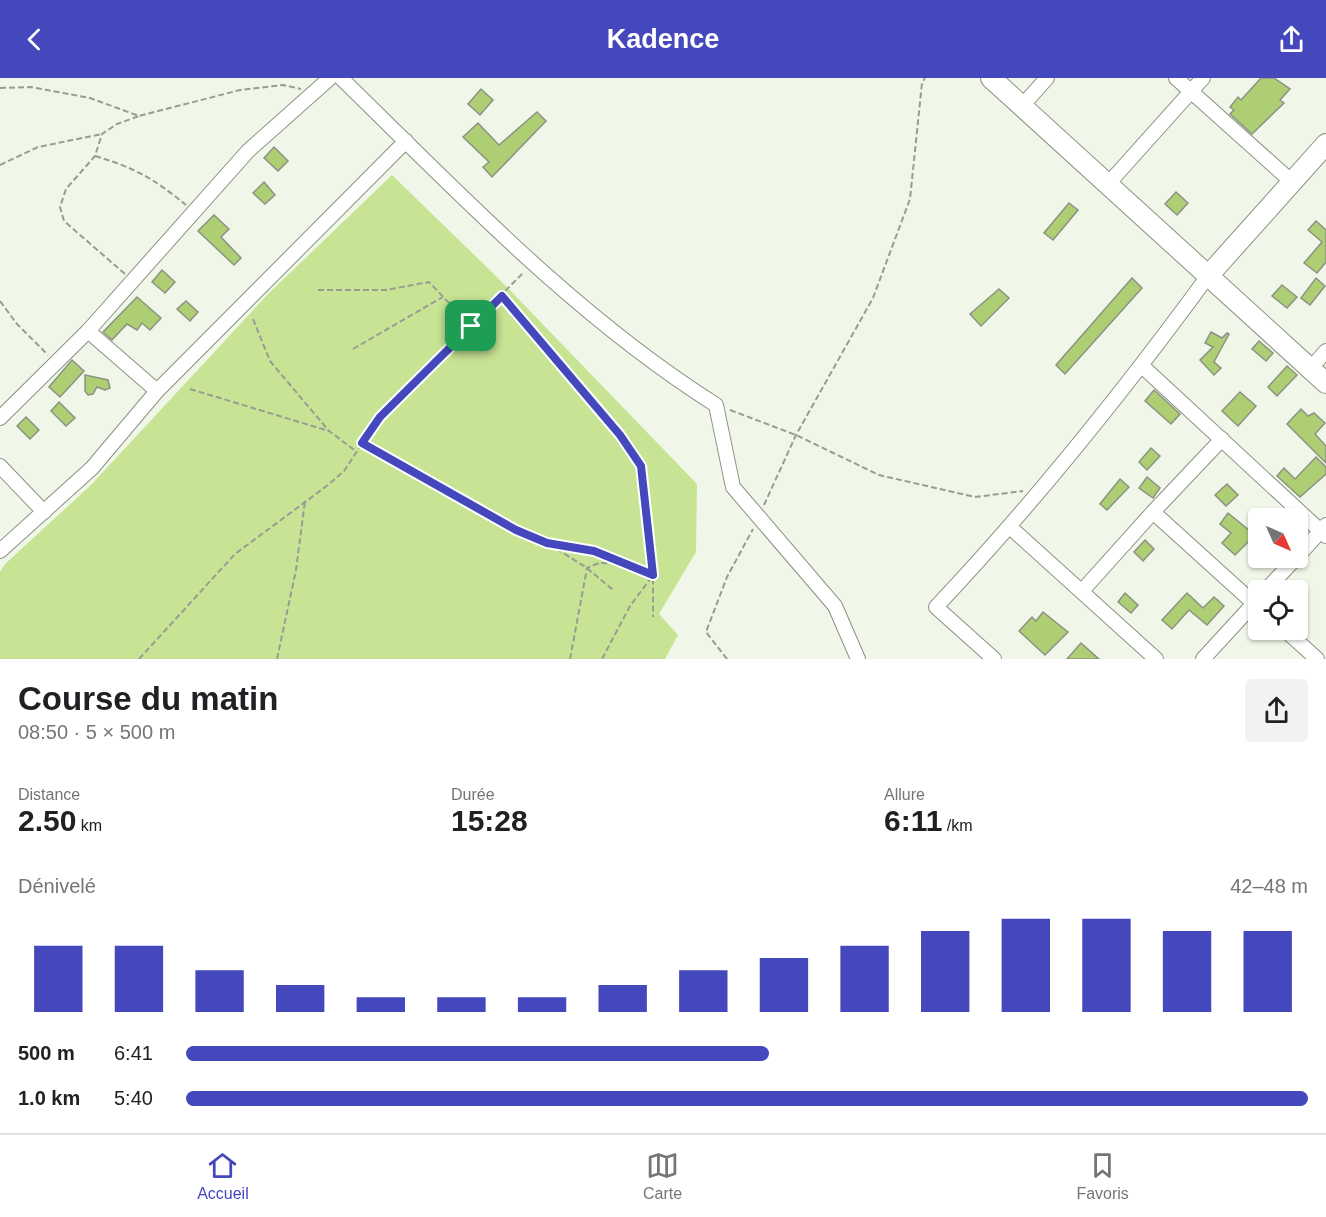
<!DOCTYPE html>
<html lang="fr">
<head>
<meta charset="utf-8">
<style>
  :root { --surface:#fff; --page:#f2f2f2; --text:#202124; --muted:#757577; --line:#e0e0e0; --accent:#4547bc }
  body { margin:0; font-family:Arial,sans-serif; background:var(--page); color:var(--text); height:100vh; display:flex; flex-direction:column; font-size:22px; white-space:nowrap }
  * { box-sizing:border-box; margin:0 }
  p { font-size:20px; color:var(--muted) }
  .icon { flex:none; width:33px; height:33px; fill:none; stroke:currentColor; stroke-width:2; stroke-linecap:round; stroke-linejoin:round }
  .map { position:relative; height:581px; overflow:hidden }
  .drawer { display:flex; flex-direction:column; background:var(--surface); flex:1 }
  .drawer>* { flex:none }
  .needle { width:39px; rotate:135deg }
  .fabs { position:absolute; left:1248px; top:430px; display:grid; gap:12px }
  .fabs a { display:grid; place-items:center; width:60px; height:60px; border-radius:6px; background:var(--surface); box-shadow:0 2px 4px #0004; font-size:30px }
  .pin { position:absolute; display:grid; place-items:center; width:51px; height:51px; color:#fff; margin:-26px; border-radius:12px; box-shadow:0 3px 9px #0006 }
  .round { display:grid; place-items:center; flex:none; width:63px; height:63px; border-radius:6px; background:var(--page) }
  .headline { display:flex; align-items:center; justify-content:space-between; height:102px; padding:0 18px }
  h1 { font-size:33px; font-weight:600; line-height:45px }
  .metrics { display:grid; grid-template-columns:repeat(3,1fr); gap:9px; height:102px; padding:6px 18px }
  .metrics div { display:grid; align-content:center }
  .metrics b { font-size:30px; font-weight:600 }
  .metrics small { font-size:16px; font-weight:400 }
  .metrics p { font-size:16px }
  .chart { height:168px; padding:12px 18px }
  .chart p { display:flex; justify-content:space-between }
  .chart svg { width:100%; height:108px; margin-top:6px; stroke:var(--accent); stroke-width:6 }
  ul { padding:0 18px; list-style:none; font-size:20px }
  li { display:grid; grid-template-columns:96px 72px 1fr; align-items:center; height:45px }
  li i { height:15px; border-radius:8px; background:var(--accent) }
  header { display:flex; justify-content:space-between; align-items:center; height:78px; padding:0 18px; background:var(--accent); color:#fff; font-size:27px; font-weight:600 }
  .tabs { display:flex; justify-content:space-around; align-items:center; height:84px; border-top:2px solid var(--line); background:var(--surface); font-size:16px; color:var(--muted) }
  .tabs a { display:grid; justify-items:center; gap:3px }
  .tabs .active { color:var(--accent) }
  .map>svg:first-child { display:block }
  .green { fill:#c7e494 }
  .building { fill:#aece74; stroke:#8c9284; stroke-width:1.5 }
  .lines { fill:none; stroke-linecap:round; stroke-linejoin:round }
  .street-casing { stroke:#8b9183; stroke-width:16 }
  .secondary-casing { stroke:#8b9183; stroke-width:22 }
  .path { stroke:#989c92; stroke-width:2; stroke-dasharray:6 3; stroke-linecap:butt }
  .street { stroke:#fff; stroke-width:14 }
  .secondary { stroke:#fff; stroke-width:20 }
  .route-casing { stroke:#fff; stroke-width:12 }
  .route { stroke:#4547bc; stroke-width:8 }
</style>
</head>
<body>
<header><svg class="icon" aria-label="back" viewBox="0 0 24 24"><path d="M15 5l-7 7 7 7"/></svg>Kadence<svg class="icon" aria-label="share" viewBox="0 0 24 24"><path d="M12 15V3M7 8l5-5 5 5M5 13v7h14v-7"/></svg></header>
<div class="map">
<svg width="1326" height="581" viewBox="0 0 1326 581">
  <rect width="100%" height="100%" fill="#f1f7e8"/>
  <path class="green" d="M392,97L498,200L697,406L696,474L659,536L678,557L665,581H0V494L5,486L91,407L268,216Z"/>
  <g class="building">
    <path d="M1261,0H1274L1290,11L1280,22L1284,25L1252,56L1230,36L1234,32L1230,29L1238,19L1241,22Z"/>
    <path d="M481,11L493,22L480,37L468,26Z"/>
    <path d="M537,34L546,43L492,99L483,89L489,84L463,59L478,45L499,67Z"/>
    <path d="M274,69L288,83L278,93L264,80Z"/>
    <path d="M264,104L275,117L265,126L253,115Z"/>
    <path d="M1176,114L1188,125L1177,137L1165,126Z"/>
    <path d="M1069,125L1078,132L1053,162L1044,155Z"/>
    <path d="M214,137L229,151L221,159L241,180L234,187L198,153Z"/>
    <path d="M1316,143L1326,152V184L1317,195L1304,185L1322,164L1308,152Z"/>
    <path d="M162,192L175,204L165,215L152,204Z"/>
    <path d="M1132,200L1142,210L1065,296L1056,287Z"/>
    <path d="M1316,200L1325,208L1310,227L1301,220Z"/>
    <path d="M1282,207L1297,219L1287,230L1272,218Z"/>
    <path d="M999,211L1009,220L981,248L970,236Z"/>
    <path d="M137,219L161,240L150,252L142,245L137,252L127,246L112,262L103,254Z"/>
    <path d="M186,223L198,234L190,243L177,231Z"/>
    <path d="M1211,254L1222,260L1227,255L1229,256L1214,284L1221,290L1214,297L1200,282L1213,269L1205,265Z"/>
    <path d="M1259,263L1273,275L1266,283L1252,271Z"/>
    <path d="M72,282L84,293L60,319L49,309Z"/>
    <path d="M1287,288L1297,297L1277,318L1268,309Z"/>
    <path d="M85,297L108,302L110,310L105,312L97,309L93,316L88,317L85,313Z"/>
    <path d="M1154,312L1180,336L1171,346L1145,323Z"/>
    <path d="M1240,314L1256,328L1238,348L1222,333Z"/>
    <path d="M59,324L75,340L66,348L51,333Z"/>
    <path d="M1301,331L1308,338L1314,335L1325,345L1315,356L1326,368V385L1287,346Z"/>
    <path d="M26,339L39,352L30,361L17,348Z"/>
    <path d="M1151,370L1160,378L1147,392L1139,384Z"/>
    <path d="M1316,379L1326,389V396L1300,419L1277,398L1284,390L1295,401Z"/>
    <path d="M1147,399L1160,410L1153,420L1139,410Z"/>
    <path d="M1120,401L1129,409L1107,432L1100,426Z"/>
    <path d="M1227,406L1238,417L1226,428L1215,417Z"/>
    <path d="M1228,435L1255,457L1235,477L1222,465L1231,455L1220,446Z"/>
    <path d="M1145,462L1154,471L1143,483L1134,474Z"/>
    <path d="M1125,515L1138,527L1131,535L1118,524Z"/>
    <path d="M1187,515L1203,530L1214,519L1224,528L1207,547L1189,532L1172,551L1162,542Z"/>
    <path d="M1043,534L1068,554L1045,577L1019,553L1032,539L1036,543Z"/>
    <path d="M1081,565L1099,581H1067Z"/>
  </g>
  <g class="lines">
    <defs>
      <g id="street">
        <path d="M341,0C459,115 575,238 716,327L733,409L835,528L858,581"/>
        <path d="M1176,0L1292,104"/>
        <path d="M1022,28L1047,0"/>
        <path d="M1108,106L1203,0"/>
        <path d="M88,253L157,313"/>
        <path d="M1142,288L1326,458"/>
        <path d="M1310,291L1326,273"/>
        <path d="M0,340L88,253L248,73L330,0"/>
        <path d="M1222,361L1153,434L1258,529"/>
        <path d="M0,388L44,434"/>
        <path d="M1011,450L1156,581"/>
        <path d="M0,473L92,390L157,313L406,63"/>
        <path d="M1298,478L1326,447"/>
        <path d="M1082,513L1153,434"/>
        <path d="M1265,513L1296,480"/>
        <path d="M1285,552L1317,581"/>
        <path d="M994,581L936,529C1034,425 1124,313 1208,198"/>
        <path d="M1203,581L1258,521"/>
      </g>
      <g id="secondary">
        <path d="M991,0L1326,305"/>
        <path d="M1208,198L1326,66"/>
      </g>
    </defs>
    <use href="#street" class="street-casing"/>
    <use href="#secondary" class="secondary-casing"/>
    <g class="path">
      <path d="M0,10L31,9L90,20L139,38L240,12L283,7L301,11"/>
      <path d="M95,78C135,90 153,100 186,127"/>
      <path d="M0,87L38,69L102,56"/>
      <path d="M125,196L64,143L60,129L66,111L95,78L102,56L117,46L139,38"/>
      <path d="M318,212H386L429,204L471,248"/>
      <path d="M502,218L620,357L641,388L653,497V539"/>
      <path d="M0,223L17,246L48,277"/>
      <path d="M253,241L270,283L329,353L357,374"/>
      <path d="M353,271L443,219"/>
      <path d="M190,311L329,353"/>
      <path d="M730,332L796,357L879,397L975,419L1023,413"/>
      <path d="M362,365L516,451L547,465L594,473L653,497L630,528L602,581"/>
      <path d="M764,427L796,357L873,220L910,121L922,5L925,0"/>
      <path d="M549,466L587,490L613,512"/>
      <path d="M139,581L235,476L328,407L344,393L380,339L524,194"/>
      <path d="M277,581L296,492L305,423"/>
      <path d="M570,581L587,490L599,485L622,486"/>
      <path d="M727,581L706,554L727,499L753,451"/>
    </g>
    <use href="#street" class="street"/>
    <use href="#secondary" class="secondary"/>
  </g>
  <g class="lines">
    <defs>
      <path id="route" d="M502,218L620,357L641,388L653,497L594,473L547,465L516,452L362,365L380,339Z"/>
    </defs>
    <use href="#route" class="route-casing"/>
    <use href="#route" class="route"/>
  </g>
</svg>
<div class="fabs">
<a><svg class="needle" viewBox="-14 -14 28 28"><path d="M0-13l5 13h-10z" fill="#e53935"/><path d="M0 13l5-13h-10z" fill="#757577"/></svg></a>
<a><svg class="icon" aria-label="locate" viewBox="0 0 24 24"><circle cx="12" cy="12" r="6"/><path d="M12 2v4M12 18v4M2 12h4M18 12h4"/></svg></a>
</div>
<div class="pin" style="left:471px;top:248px;background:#1e9e55"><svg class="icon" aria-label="arrive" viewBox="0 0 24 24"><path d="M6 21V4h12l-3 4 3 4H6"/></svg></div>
</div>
<section class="drawer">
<div class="headline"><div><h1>Course du matin</h1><p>08:50 · 5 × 500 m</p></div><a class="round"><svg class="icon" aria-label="share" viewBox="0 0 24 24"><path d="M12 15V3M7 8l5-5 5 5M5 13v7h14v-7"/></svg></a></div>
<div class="metrics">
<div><p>Distance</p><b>2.50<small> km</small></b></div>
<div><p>Durée</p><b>15:28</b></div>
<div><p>Allure</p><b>6:11<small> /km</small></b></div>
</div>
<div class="chart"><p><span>Dénivelé</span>42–48 m</p>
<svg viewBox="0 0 160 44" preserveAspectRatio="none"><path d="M5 44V17M15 44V17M25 44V27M35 44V33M45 44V38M55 44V38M65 44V38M75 44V33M85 44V27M95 44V22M105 44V17M115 44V11M125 44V6M135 44V6M145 44V11M155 44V11"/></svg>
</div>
<ul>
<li><b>500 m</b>6:41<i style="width:52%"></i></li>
<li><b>1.0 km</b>5:40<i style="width:100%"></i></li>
</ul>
</section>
<nav class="tabs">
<a class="active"><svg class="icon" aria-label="home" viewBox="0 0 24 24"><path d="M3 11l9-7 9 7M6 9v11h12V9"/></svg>Accueil</a>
<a><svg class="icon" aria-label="map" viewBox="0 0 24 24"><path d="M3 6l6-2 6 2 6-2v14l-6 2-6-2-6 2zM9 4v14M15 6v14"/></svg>Carte</a>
<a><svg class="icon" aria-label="saved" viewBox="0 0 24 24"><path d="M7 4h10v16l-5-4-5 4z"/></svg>Favoris</a>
</nav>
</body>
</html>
